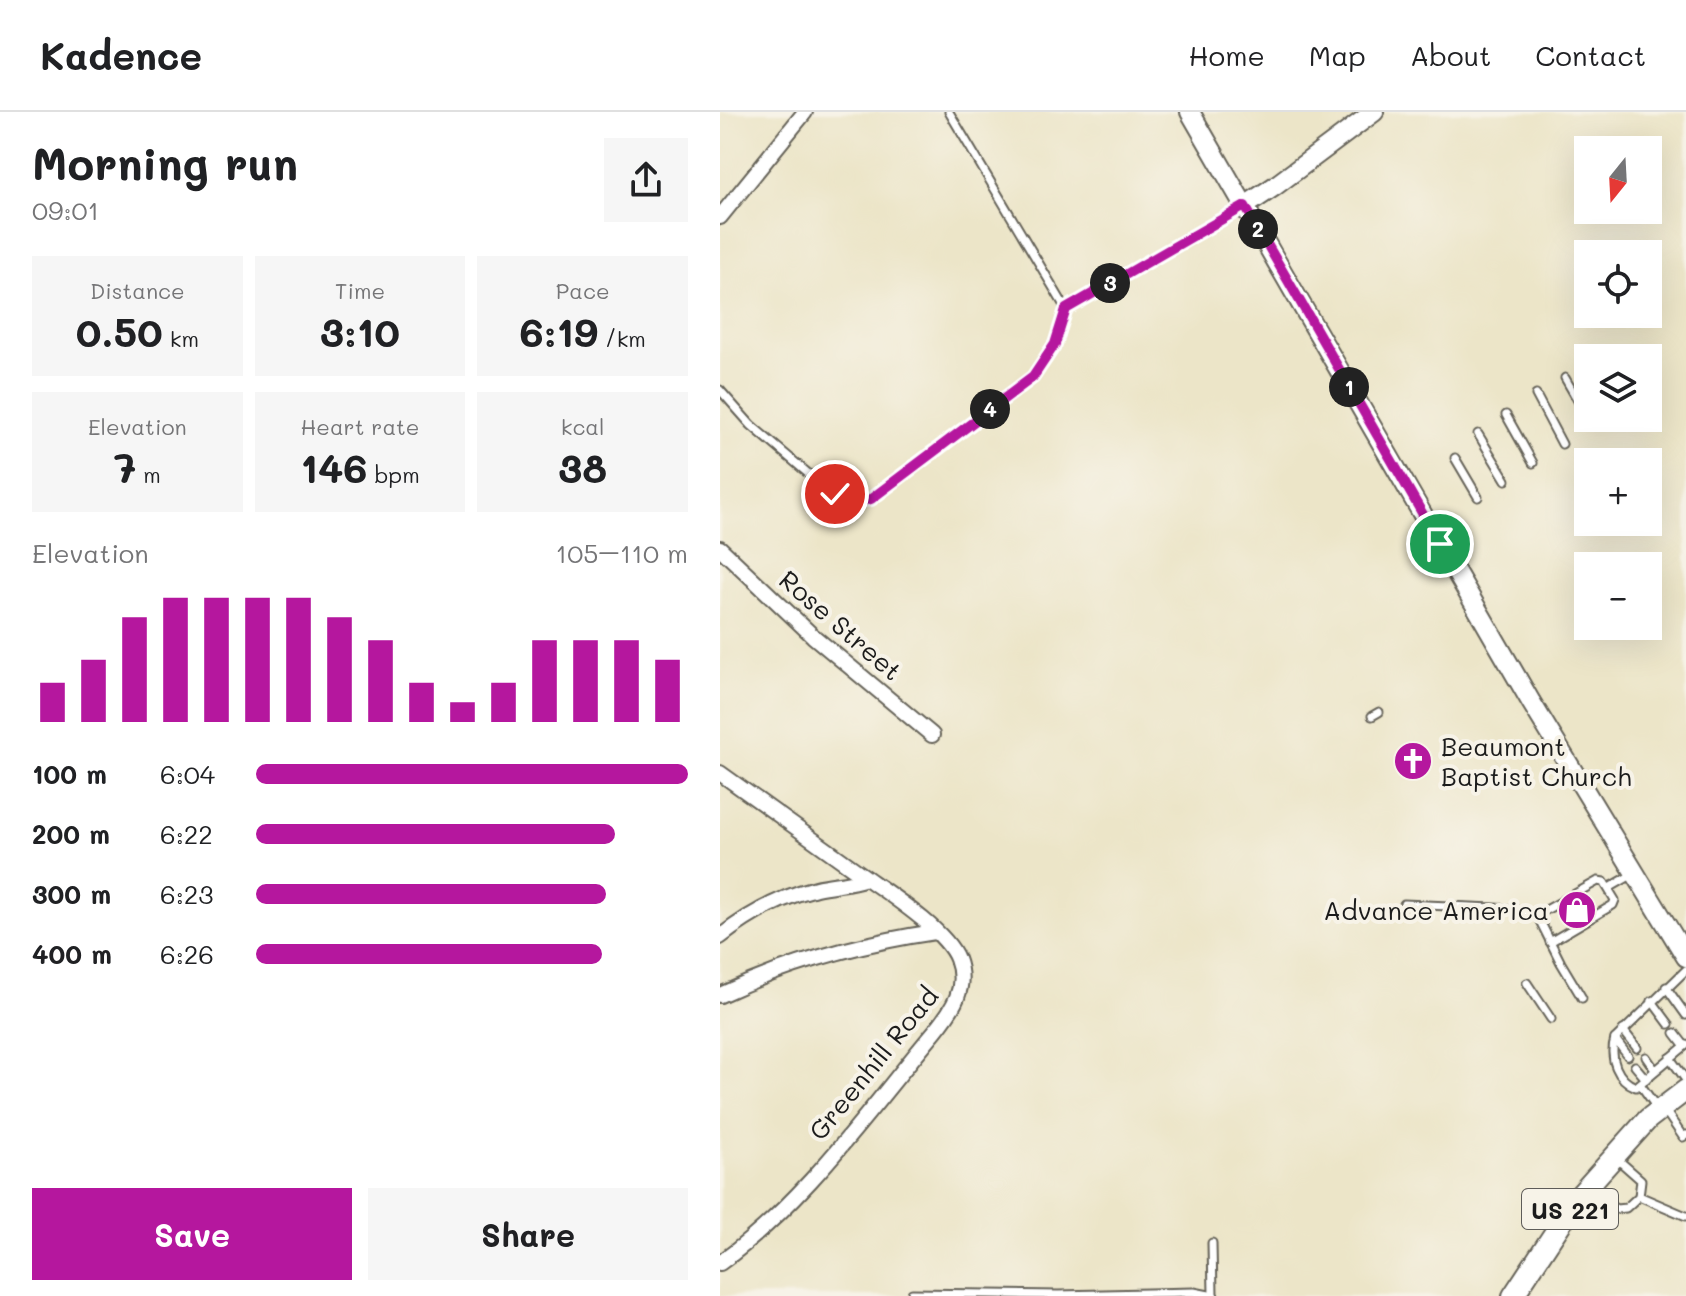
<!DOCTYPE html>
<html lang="en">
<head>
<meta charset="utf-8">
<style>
  :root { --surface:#fff; --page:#f6f6f6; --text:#202124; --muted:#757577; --line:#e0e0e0; --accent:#b5179e }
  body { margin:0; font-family:Mali,sans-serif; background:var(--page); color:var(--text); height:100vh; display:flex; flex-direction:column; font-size:30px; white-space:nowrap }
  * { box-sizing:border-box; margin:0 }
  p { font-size:26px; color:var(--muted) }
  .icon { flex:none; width:44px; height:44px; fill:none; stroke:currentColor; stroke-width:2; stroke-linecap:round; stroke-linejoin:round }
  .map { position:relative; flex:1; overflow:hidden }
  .details { display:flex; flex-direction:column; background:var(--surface); width:720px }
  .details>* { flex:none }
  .needle { width:52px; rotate:198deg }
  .controls { position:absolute; left:854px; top:24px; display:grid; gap:16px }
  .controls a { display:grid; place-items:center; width:88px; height:88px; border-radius:0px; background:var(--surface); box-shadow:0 8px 32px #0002; font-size:40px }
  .pin { position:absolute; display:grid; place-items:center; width:68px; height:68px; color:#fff; margin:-34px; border:4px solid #fff; border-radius:50%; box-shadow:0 2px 8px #0007 }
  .km { position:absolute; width:40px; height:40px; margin:-20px; border-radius:50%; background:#222; color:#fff; font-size:22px; line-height:40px; text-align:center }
  .round { display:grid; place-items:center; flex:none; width:84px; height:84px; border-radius:0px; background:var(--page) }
  .summary { display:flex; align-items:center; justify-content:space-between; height:136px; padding:0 32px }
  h1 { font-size:44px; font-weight:700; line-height:60px }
  .metrics { display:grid; grid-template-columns:repeat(3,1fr); gap:12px; height:136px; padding:8px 32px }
  .metrics div { display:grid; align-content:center; border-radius:0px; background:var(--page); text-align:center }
  .metrics b { font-size:40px; font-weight:700 }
  .metrics small { font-size:22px; font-weight:400 }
  .metrics p { font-size:22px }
  .chart { height:224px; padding:16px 32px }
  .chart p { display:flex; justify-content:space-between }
  .chart svg { width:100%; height:144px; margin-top:8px; stroke:var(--accent); stroke-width:6 }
  .action { display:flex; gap:16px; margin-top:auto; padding:16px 32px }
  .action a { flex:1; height:92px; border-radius:0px; background:var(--accent); color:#fff; font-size:32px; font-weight:700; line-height:92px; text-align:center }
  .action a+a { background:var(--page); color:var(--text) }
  ul { padding:0 32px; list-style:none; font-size:26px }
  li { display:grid; grid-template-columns:128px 96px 1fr; align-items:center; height:60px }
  li i { height:20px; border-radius:10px; background:var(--accent) }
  header { display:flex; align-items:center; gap:48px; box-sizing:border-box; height:112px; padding:0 40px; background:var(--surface); border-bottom:2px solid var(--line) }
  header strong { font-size:38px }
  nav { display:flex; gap:44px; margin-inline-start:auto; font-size:28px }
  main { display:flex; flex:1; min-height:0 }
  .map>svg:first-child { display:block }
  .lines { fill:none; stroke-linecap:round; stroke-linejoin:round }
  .lane-casing { stroke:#656258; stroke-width:11 }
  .street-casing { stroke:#656258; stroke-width:18 }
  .secondary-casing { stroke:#656258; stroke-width:22 }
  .primary-casing { stroke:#656258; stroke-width:24 }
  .lane { stroke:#fff; stroke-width:7 }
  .street { stroke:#fff; stroke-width:14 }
  .secondary { stroke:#fff; stroke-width:18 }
  .primary { stroke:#fff; stroke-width:20 }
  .route-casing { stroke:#fff; stroke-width:16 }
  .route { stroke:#b5179e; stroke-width:10 }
  .labels { text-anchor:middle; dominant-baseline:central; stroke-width:8; stroke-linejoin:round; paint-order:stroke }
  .shield { fill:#f7f3e8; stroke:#5e5c59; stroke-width:2 }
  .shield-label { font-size:24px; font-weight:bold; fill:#1c1c1c }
  .street-label { font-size:26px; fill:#1c1c1c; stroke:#f7f3e8 }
  .poi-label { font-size:26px; fill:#1c1c1c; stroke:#f7f3e8; text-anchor:start }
</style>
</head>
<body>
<header>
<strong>Kadence</strong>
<nav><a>Home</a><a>Map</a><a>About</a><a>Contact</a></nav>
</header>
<main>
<section class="details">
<div class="summary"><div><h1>Morning run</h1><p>09:01</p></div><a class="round"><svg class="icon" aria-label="share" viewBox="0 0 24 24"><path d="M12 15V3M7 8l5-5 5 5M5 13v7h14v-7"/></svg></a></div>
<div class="metrics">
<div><p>Distance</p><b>0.50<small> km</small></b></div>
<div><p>Time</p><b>3:10</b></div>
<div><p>Pace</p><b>6:19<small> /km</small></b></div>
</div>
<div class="metrics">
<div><p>Elevation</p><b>7<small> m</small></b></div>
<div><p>Heart rate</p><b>146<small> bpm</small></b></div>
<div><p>kcal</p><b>38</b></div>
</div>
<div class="chart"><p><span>Elevation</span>105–110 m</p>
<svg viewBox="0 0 160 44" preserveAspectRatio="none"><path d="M5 44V32M15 44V25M25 44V12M35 44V6M45 44V6M55 44V6M65 44V6M75 44V12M85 44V19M95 44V32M105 44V38M115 44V32M125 44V19M135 44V19M145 44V19M155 44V25"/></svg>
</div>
<ul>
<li><b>100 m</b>6:04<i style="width:100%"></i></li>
<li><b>200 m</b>6:22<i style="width:83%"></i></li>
<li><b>300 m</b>6:23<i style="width:81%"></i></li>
<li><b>400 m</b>6:26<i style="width:80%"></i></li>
</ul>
<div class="action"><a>Save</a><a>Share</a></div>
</section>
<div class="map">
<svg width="966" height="1184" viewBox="0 0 966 1184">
  <rect width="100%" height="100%" fill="#f7f3e8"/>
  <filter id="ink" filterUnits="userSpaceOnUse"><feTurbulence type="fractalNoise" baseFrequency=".0125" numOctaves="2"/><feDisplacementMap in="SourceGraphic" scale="16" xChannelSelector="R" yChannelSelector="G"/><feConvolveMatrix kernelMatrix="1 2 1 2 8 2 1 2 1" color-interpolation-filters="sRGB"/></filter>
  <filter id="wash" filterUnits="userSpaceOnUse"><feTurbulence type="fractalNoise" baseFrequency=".006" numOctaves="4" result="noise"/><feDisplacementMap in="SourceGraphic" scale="32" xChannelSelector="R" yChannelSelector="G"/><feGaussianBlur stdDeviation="1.8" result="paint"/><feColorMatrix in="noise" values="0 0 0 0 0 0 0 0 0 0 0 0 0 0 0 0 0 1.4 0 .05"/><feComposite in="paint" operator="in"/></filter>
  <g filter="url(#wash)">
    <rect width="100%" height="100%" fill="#ece5c8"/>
  </g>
  <g filter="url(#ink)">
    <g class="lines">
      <defs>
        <g id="lane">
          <path d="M229,0L346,197L523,94"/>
          <path d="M845,266L872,313"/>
          <path d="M0,278L31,313L97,369L115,382L138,389L151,387L313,265L335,232L346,197"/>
          <path d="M816,283L842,332"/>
          <path d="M786,303L813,351"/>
          <path d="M758,322L786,368"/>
          <path d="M735,346L758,385"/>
          <path d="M652,604L659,600"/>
          <path d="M889,776L915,761"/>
          <path d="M684,792L796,797L817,803L878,769L884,770L895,788L893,793L830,830"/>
          <path d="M817,803L841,851L862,886"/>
          <path d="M966,858L895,927C889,946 897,968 916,975L966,933"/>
          <path d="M807,871L831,907"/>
          <path d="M946,875L966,903"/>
          <path d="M932,889L949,912"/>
          <path d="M903,918L917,936"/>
          <path d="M955,921L965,934"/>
          <path d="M895,927L908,944"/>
          <path d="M926,945L935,958"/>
          <path d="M950,946L966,968"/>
          <path d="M915,954L926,967"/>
          <path d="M920,972L937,996"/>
          <path d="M944,997L963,1025L966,1023"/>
          <path d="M867,1078L896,1097L906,1096L919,1084L921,1068L896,1046"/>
          <path d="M919,1084L966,1104"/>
          <path d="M492,1131L493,1182"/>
          <path d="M192,1181L338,1183L474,1180L494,1184"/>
        </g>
        <g id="street">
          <path d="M0,105L85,0"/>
          <path d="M0,436L93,524L212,623"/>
          <path d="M0,661C47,695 94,728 141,762C166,780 226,818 237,847C248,876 233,897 215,919C148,999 85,1090 0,1151"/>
          <path d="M0,825C29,802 61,785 96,776C113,772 130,772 146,766"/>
          <path d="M0,883C69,851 140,831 215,820"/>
        </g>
        <g id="secondary">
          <path d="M470,0L811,590L966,845"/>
          <path d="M525,94L555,74L654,0"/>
        </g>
        <path id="primary" d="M793,1184L859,1084L928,1007L966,978"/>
      </defs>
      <use href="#lane" class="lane-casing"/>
      <use href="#street" class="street-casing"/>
      <use href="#secondary" class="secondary-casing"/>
      <use href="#primary" class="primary-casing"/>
      <use href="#lane" class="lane"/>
      <use href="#street" class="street"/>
      <use href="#secondary" class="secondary"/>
      <use href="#primary" class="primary"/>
    </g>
  </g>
  <g class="lines" filter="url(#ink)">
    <defs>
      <path id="route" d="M115,382L138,389L151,387L313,265L335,232L346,197L525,94L720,432"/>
    </defs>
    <use href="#route" class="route-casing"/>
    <use href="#route" class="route"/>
  </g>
  <defs>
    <symbol id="church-disc" viewBox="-11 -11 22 22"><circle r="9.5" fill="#b5179e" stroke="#f7f3e8"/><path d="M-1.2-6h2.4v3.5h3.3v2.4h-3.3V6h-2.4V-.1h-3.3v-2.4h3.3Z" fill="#fff"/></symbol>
    <symbol id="shop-disc" viewBox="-11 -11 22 22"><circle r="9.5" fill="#b5179e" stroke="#f7f3e8"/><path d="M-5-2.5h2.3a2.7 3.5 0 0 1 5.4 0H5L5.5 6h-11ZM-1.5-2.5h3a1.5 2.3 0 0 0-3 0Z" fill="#fff"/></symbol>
  </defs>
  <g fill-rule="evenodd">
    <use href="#church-disc" x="671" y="627" width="44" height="44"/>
    <use href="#shop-disc" x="835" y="776" width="44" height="44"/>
  </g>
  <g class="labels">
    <rect class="shield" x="802" y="1077" width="96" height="40" rx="6"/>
    <g class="shield-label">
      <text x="850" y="1097">US 221</text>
    </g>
    <g class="street-label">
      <text transform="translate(121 513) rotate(41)">Rose Street</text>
      <text transform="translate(153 951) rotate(-51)">Greenhill Road</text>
    </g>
    <g class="poi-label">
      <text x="721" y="634">Beaumont<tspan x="721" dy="30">Baptist Church</tspan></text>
      <text x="829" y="798" text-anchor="end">Advance America</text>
    </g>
  </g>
</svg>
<div class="controls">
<a><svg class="needle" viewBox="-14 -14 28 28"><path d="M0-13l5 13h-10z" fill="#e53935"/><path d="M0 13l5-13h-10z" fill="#757577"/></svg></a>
<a><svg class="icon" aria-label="locate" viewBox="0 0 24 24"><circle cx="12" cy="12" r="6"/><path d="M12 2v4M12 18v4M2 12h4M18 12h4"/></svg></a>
<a><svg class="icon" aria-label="layers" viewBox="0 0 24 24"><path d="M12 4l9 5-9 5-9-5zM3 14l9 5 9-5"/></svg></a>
<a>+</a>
<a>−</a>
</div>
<div class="pin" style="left:720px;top:432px;background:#1e9e55"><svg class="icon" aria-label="arrive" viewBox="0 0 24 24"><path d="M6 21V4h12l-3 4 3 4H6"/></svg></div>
<div class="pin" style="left:115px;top:382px;background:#d93025"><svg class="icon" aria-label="check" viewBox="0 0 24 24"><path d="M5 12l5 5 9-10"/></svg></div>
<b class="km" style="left:629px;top:275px">1</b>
<b class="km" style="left:538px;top:117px">2</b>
<b class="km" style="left:390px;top:171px">3</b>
<b class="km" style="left:270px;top:297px">4</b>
</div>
</main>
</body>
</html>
